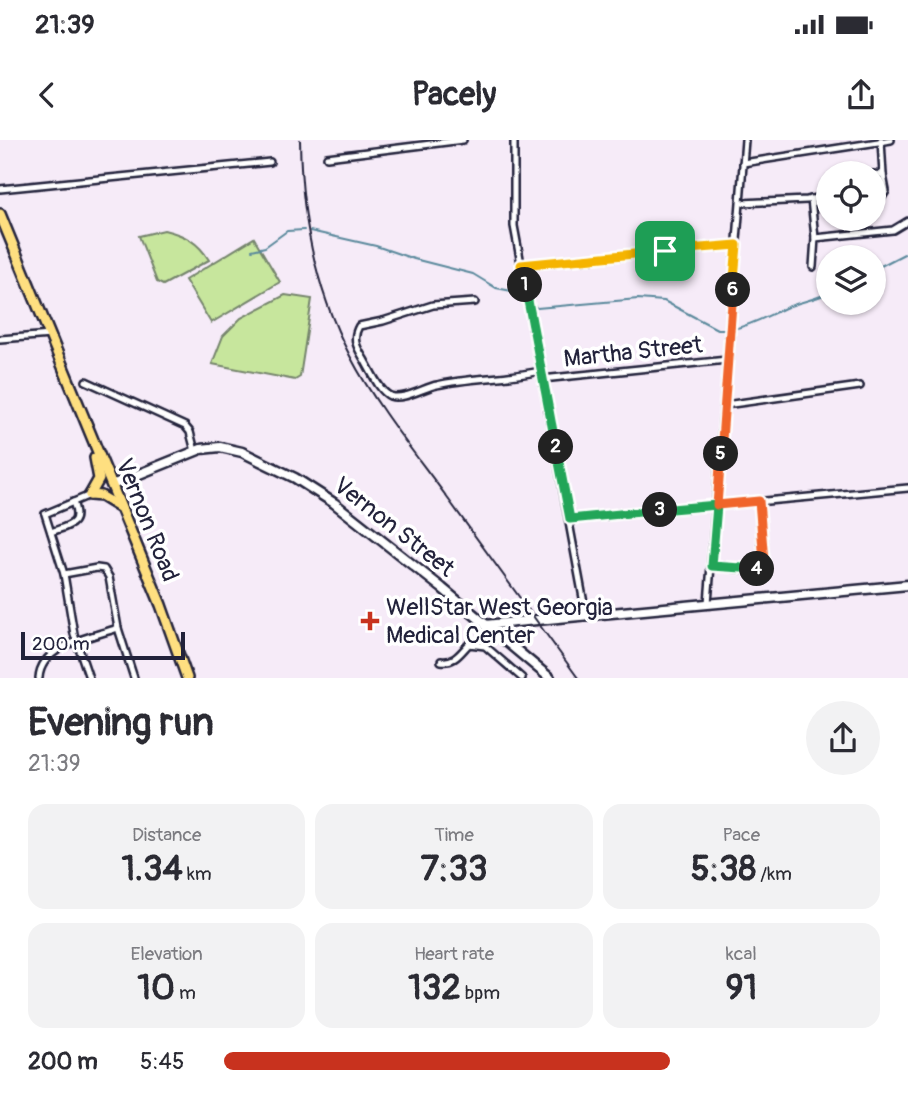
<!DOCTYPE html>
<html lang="en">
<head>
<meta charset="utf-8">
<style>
  :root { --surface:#fff; --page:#f2f2f3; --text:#2b2b33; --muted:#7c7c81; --accent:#c8321e }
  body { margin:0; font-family:Pangolin,sans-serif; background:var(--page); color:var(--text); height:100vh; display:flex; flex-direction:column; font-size:26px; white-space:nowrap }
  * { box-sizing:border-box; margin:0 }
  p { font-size:23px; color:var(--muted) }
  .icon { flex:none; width:38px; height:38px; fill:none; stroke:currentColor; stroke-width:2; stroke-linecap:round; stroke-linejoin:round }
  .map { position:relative; height:538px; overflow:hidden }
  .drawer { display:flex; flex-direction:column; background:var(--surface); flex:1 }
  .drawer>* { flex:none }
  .fabs { position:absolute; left:816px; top:21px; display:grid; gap:14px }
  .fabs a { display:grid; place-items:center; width:70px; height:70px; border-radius:50%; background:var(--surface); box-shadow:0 2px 5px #0004; font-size:35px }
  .scale { position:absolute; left:21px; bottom:18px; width:164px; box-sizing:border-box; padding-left:7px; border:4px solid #22223b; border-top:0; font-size:19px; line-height:24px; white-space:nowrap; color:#22223b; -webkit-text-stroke:5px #fff; paint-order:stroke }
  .pin { position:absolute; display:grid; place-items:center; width:60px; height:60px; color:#fff; margin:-30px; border-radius:14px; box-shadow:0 4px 10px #0006 }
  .km { position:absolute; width:35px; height:35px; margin:-18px; border-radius:50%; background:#222; color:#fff; font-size:19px; line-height:35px; text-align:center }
  .round { display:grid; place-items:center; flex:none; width:74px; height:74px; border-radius:37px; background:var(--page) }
  .headline { display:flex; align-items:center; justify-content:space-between; height:119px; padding:0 28px }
  h1 { font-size:38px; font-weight:700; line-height:52px }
  .figures { display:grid; grid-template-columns:repeat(3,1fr); gap:10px; height:119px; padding:7px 28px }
  .figures div { display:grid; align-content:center; border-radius:18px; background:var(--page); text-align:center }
  .figures b { font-size:35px; font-weight:700 }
  .figures small { font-size:19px; font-weight:400 }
  .figures p { font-size:19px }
  ul { padding:0 28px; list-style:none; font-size:23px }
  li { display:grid; grid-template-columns:112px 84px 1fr; align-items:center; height:52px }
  li i { height:18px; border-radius:9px; background:var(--accent) }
  .status { display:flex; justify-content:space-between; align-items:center; height:49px; padding:0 35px; background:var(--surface); direction:ltr }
  .status svg { height:19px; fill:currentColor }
  header { display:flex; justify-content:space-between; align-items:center; height:91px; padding:0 28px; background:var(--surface); font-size:32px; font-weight:700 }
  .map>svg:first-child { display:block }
  .green { fill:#c7e69d; stroke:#74846c; stroke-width:2 }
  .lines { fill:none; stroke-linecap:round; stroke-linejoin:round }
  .stream { stroke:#5a899c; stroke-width:2 }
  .street-casing { stroke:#22223b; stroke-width:10 }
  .secondary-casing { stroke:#22223b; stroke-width:13 }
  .primary-casing { stroke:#22223b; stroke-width:14 }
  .street { stroke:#fff; stroke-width:5 }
  .secondary { stroke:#fff; stroke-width:8 }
  .primary { stroke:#fedf80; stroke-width:9 }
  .rail { stroke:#22223b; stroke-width:2 }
  .split-1-casing { stroke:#fff; stroke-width:14 }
  .split-2-casing { stroke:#fff; stroke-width:14 }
  .split-3-casing { stroke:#fff; stroke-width:14 }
  .split-4-casing { stroke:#fff; stroke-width:14 }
  .split-5-casing { stroke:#fff; stroke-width:14 }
  .split-6-casing { stroke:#fff; stroke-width:14 }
  .split-7-casing { stroke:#fff; stroke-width:14 }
  .split-1 { stroke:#f5b400; stroke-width:9 }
  .split-2 { stroke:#22a559; stroke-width:9 }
  .split-3 { stroke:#22a559; stroke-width:9 }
  .split-4 { stroke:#22a559; stroke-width:9 }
  .split-5 { stroke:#f0652b; stroke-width:9 }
  .split-6 { stroke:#f0652b; stroke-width:9 }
  .split-7 { stroke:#f5b400; stroke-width:9 }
  .poi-dot { fill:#c8321e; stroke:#fff; stroke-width:2.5 }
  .labels { text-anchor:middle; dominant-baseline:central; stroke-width:7; stroke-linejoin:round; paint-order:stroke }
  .street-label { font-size:24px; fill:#22223b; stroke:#fff }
  .poi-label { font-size:24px; fill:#22223b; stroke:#fff; text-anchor:start }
</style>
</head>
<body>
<div class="status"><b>21:39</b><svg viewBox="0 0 49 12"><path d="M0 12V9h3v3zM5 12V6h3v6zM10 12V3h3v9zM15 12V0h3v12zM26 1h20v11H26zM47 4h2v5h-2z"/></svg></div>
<header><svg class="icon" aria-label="back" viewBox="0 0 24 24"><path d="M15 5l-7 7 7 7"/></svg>Pacely<svg class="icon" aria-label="share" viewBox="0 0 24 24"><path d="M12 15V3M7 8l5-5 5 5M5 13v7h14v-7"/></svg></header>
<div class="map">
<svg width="908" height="538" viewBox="0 0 908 538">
  <rect width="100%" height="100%" fill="#f6ebf8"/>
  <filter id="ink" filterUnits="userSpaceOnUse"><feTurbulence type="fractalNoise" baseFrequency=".0143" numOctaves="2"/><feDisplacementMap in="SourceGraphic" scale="14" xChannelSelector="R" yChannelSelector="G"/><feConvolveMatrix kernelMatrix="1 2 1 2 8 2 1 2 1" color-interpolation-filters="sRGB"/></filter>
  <g filter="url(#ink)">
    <g class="green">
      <path d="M164,90C185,95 198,102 209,120L163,145L157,142L139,96Z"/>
      <path d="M254,98L280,142L211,183L185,140Z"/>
      <path d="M285,155L312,159L300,237L295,240L212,224L223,196L241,178Z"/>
    </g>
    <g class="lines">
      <g class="stream">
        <path d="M310,91L376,106L414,119L473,134L496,148L517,152L523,157"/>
        <path d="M252,110L265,107L287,91L304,90"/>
        <path d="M873,130L908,112"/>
        <path d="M532,164L537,168L638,159L664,161L717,189H725"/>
        <path d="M733,189C752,185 767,176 785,168C799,162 814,160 828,153"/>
      </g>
      <defs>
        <g id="street">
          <path d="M514,0V86L586,474"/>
          <path d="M881,0L883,35"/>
          <path d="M327,17L463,0"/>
          <path d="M743,23L891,0"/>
          <path d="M873,34L883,35L886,51L879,62H873"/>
          <path d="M0,49L270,22"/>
          <path d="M811,59L815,98L813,127"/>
          <path d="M741,63L807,60L828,56"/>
          <path d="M815,98L893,90L908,81"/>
          <path d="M521,125L737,105"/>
          <path d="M475,162L433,165L383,181L359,186C351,200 358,209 365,221C371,231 379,251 390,256C403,261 425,247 437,245C471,237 506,239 540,231"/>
          <path d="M0,199L51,195"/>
          <path d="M542,239L727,220"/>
          <path d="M86,241L185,286L190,292L195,311"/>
          <path d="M725,265L860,246"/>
          <path d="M570,379L908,348"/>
          <path d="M51,392C70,385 82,385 73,362"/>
          <path d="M712,426L749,430L761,428L763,421L759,361"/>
          <path d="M64,434L97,428L104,429L109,437L118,488L134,538"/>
          <path d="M708,463L745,0"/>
          <path d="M441,521C455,523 460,513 469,504L485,506L522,538"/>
          <path d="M39,538C41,504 93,497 118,488"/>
          <path d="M89,538L74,494L64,434L45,374L90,355"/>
        </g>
        <g id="secondary">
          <path d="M112,345L201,309L220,307L242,312L295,338L334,363L442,448L550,538"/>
          <path d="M485,485L908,445"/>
        </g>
        <g id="primary">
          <path d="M0,74L161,465L187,538"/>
          <path d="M90,355L99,339L95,318"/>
          <path d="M90,355L101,356L119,367"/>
        </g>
      </defs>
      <use href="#street" class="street-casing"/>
      <use href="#secondary" class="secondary-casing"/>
      <use href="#primary" class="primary-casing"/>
      <use href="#street" class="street"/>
      <use href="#secondary" class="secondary"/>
      <use href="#primary" class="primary"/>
      <path class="rail" d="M300,0C301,75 315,149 350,216C376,266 413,311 446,356C490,417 534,477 578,538"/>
    </g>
  </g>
  <g class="lines" filter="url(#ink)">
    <defs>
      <path id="split-1" d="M525,145L521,125L665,111"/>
      <path id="split-2" d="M525,145L556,307"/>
      <path id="split-3" d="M556,307L570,379L660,370"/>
      <path id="split-4" d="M660,370L717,365L712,426L757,429"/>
      <path id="split-5" d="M721,314L717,365L759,361L764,421L761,428L757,429"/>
      <path id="split-6" d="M721,314L733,150"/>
      <path id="split-7" d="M665,111L737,105L733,150"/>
    </defs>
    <use href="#split-1" class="split-1-casing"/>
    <use href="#split-2" class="split-2-casing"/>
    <use href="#split-3" class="split-3-casing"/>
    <use href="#split-4" class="split-4-casing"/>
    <use href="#split-5" class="split-5-casing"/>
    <use href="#split-6" class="split-6-casing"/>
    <use href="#split-7" class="split-7-casing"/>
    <use href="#split-1" class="split-1"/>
    <use href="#split-2" class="split-2"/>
    <use href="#split-3" class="split-3"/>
    <use href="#split-4" class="split-4"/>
    <use href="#split-5" class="split-5"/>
    <use href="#split-6" class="split-6"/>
    <use href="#split-7" class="split-7"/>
  </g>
  <path class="poi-dot" d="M366.5 470.5h7v7h7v7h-7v7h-7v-7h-7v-7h7z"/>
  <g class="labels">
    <g class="street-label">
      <text transform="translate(633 212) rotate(-6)">Martha Street</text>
      <text transform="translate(147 380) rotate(68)">Vernon Road</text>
      <text transform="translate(394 387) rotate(38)">Vernon Street</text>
    </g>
    <g class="poi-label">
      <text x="386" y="467">WellStar West Georgia<tspan x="386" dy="28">Medical Center</tspan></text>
    </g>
  </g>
</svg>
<div class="fabs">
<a><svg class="icon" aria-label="locate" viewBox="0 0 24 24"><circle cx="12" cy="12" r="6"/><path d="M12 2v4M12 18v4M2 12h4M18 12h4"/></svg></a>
<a><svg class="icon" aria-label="layers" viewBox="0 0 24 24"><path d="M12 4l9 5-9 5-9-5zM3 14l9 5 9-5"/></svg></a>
</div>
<div class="scale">200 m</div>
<div class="pin" style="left:665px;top:111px;background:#1e9e55"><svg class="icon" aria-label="arrive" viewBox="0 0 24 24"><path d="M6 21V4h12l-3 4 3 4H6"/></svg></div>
<b class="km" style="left:525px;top:145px">1</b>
<b class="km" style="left:556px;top:307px">2</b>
<b class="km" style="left:660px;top:370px">3</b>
<b class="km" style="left:757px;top:429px">4</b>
<b class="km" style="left:721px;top:314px">5</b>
<b class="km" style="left:733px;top:150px">6</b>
</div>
<section class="drawer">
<div class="headline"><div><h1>Evening run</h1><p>21:39</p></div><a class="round"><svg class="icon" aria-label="share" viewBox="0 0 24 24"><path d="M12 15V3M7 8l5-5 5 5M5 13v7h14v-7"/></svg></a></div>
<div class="figures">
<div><p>Distance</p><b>1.34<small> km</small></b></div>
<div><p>Time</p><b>7:33</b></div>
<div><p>Pace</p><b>5:38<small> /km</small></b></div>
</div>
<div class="figures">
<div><p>Elevation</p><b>10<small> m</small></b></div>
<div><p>Heart rate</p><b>132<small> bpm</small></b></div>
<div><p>kcal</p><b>91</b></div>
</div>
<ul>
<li><b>200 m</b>5:45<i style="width:68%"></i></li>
</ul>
</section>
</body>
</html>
